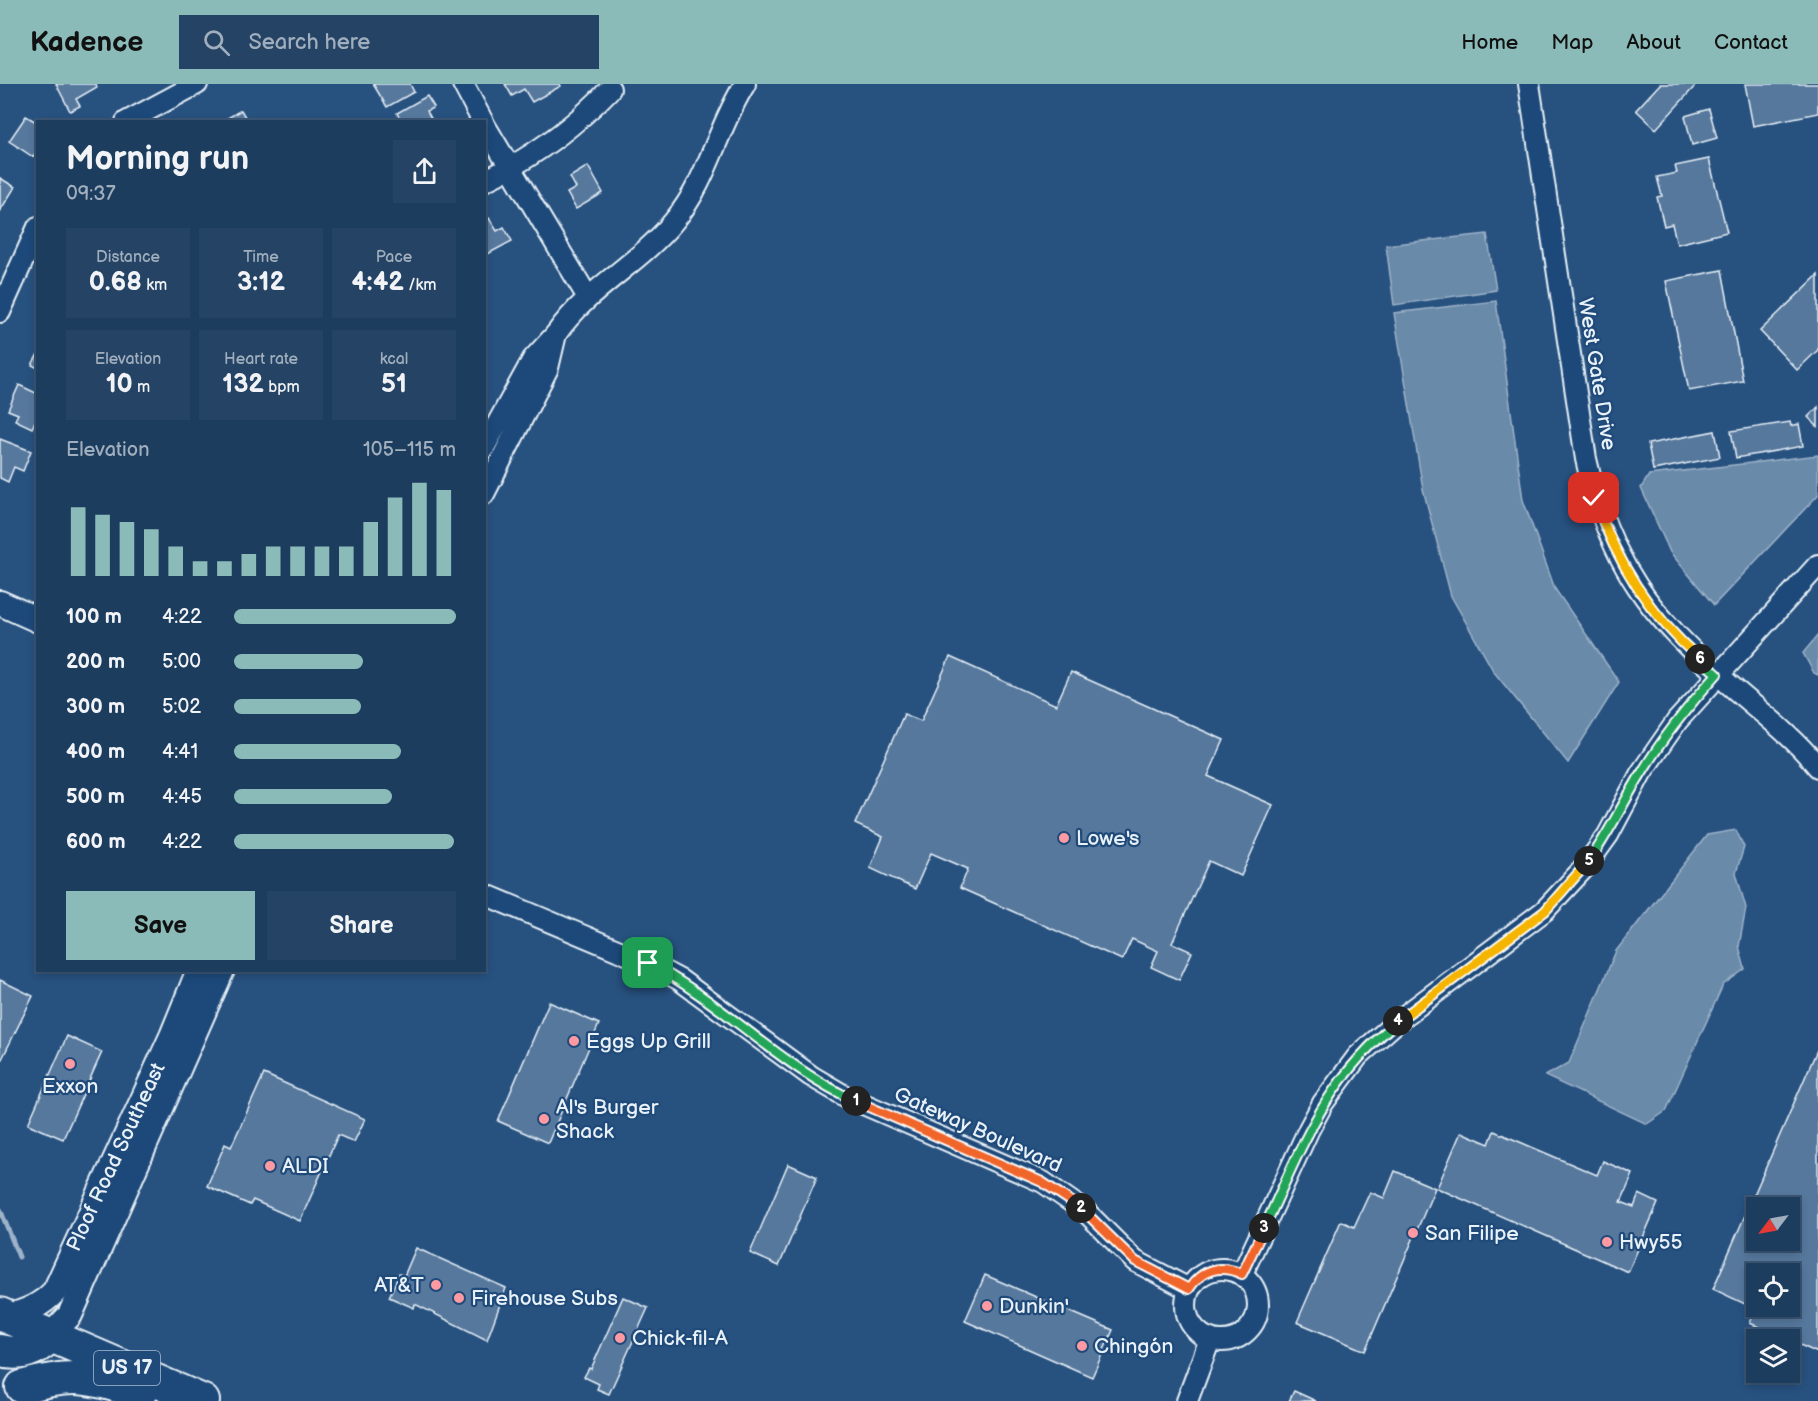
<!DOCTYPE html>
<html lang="en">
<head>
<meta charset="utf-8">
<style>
  :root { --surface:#1d3d5f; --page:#254465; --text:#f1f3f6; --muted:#a0aebd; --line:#3b5674; --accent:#8bbbb9 }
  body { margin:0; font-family:"Balsamiq Sans",sans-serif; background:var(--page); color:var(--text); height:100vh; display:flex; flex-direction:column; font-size:22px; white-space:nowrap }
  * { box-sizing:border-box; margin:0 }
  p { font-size:20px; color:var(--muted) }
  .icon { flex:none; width:33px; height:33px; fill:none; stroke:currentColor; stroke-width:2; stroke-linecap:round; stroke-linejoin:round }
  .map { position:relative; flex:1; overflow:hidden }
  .drawer { position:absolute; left:36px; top:36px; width:450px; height:852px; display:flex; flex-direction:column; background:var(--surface); border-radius:0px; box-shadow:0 3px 9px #0003,0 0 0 2px var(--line) }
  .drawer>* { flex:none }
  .needle { width:39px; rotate:238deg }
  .fabs { position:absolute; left:1746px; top:1113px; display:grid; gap:12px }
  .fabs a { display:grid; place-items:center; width:54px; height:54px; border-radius:0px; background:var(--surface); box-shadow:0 3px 9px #0003,0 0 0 2px var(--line); font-size:30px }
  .pin { position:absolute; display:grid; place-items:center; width:51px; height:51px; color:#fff; margin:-26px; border-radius:12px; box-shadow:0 3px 9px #0006 }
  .km { position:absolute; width:30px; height:30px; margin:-15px; border-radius:50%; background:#222; color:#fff; font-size:16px; line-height:30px; text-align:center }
  .round { display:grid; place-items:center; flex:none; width:63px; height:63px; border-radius:0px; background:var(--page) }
  .head { display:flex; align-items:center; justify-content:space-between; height:102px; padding:0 30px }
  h1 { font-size:33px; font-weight:700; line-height:45px }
  .stats { display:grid; grid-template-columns:repeat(3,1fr); gap:9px; height:102px; padding:6px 30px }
  .stats div { display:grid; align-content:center; border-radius:0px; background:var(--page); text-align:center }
  .stats b { font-size:26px; font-weight:700 }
  .stats small { font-size:16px; font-weight:400 }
  .stats p { font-size:16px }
  .chart { height:168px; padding:12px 30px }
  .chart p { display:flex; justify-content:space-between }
  .chart svg { width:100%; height:108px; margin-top:6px; stroke:var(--accent); stroke-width:6 }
  .button { display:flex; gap:12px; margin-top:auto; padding:12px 30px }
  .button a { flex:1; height:69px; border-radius:0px; background:var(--accent); color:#111; font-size:24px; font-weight:700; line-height:69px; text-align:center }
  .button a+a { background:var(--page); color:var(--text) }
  ul { padding:0 30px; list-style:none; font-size:20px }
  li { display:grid; grid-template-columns:96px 72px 1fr; align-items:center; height:45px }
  li i { height:15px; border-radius:8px; background:var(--accent) }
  header { display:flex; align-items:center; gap:36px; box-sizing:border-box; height:84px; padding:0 30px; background:var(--accent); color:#111 }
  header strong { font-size:28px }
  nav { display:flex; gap:33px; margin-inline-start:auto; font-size:21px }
  .search { width:420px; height:54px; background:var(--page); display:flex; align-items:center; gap:15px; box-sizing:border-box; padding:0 21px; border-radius:0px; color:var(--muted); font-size:22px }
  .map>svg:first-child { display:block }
  .water { fill:#6b8aaa; stroke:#9db3c9; stroke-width:1.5 }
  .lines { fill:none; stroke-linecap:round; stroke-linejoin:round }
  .stream { stroke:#9db3c9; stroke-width:5 }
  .building { fill:#57789d; stroke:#e8f1f8; stroke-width:1.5; fill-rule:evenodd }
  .minor-casing { stroke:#e8f1f8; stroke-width:24 }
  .tertiary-casing { stroke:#e8f1f8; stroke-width:28 }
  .trunk-casing { stroke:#e8f1f8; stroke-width:36 }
  .minor { stroke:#1f4a7a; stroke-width:20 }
  .tertiary { stroke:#1f4a7a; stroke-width:24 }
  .trunk { stroke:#1f4a7a; stroke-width:32 }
  .split-1-casing { stroke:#fff; stroke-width:12 }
  .split-2-casing { stroke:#fff; stroke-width:12 }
  .split-3-casing { stroke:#fff; stroke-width:12 }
  .split-4-casing { stroke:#fff; stroke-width:12 }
  .split-5-casing { stroke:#fff; stroke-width:12 }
  .split-6-casing { stroke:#fff; stroke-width:12 }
  .split-7-casing { stroke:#fff; stroke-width:12 }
  .split-1 { stroke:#22a559; stroke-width:8 }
  .split-2 { stroke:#f0652b; stroke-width:8 }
  .split-3 { stroke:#f0652b; stroke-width:8 }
  .split-4 { stroke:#22a559; stroke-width:8 }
  .split-5 { stroke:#f5b400; stroke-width:8 }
  .split-6 { stroke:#22a559; stroke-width:8 }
  .split-7 { stroke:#f5b400; stroke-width:8 }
  .poi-dot { fill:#ff9aa2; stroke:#1f4a7a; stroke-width:2 }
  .labels { text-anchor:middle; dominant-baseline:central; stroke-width:4.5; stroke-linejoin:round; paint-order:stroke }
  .shield { fill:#1f4a7a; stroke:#acbfd2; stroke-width:1.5 }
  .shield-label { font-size:20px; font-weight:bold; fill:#e8f1f8 }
  .street-label { font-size:21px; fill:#e8f1f8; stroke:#1f4a7a }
  .poi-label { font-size:21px; fill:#e8f1f8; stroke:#1f4a7a; text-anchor:start }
</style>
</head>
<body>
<header>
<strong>Kadence</strong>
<div class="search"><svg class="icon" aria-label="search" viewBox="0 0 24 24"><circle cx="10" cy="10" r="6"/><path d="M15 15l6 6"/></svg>Search here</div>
<nav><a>Home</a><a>Map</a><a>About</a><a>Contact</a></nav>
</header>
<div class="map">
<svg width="1818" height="1317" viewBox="0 0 1818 1317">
  <rect width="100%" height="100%" fill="#27517f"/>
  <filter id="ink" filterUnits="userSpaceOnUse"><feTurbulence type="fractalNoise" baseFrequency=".0167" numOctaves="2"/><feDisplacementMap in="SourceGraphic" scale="12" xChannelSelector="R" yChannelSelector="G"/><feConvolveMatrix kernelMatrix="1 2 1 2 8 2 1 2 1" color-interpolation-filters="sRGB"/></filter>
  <g filter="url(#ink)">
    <g class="water">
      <path d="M1487,150L1496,206L1394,221L1386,161Z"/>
      <path d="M1496,217L1523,416L1555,505L1619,598L1568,679L1494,588L1451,512L1423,405L1394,229Z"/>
      <path d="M1818,371V411L1714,521L1670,468L1641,404L1649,391Z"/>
      <path d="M1818,551V591L1814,589L1803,569Z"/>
      <path d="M1736,746L1744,763L1736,789L1746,824L1739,862L1745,885L1723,901L1666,1027L1647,1040L1545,992L1569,979L1616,867L1707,751Z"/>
    </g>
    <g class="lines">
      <path class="stream" d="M0,1125L19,1173"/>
    </g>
    <g class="building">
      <path d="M56,0H96L97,3L76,15L80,22L70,27Z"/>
      <path d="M373,0H410L414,8L387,23Z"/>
      <path d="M505,0H560L561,2L532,18L524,5L512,12Z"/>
      <path d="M1660,0H1697L1656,45L1636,26Z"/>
      <path d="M1745,0H1818V29L1753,42Z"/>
      <path d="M427,12L434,23L427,27L433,38H402L397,29Z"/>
      <path d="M1709,25L1717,54L1692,61L1685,32Z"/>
      <path d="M241,26L248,38H221Z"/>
      <path d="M26,32L38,39V66L33,73L9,57Z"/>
      <path d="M1709,75L1727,148L1677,160L1672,140L1664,142L1657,113L1662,112L1657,93L1677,89L1675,82Z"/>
      <path d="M588,82L603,109L576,125L567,109L576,104L570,93Z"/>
      <path d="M0,94L15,103L0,127Z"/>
      <path d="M489,134L497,147L504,143L512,157L484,172V137Z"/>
      <path d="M1722,186L1743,297L1689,307L1666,197Z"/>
      <path d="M1818,191V266L1797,286L1760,247Z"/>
      <path d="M38,270V284L32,281Z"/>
      <path d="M19,301L38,310V331L32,344L15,336L18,330L8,326Z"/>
      <path d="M1818,323V343L1808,333Z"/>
      <path d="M1790,338L1791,342L1799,340L1803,362L1736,374L1731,347Z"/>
      <path d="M1715,347L1720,373L1653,386L1648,360Z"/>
      <path d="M0,355L31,367L23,387L14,383L8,398L0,394Z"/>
      <path d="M950,573L1056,621L1071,588L1224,656L1208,692L1273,721L1241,792L1209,777L1172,859L1192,868L1179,896L1151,883L1158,867L1132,855L1122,876L960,804L968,785L931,769L915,805L870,784L883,753L855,740L904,630L921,637Z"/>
      <path d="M0,896L33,912L0,979Z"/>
      <path d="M549,918L599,940L548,1059L498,1037Z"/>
      <path d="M67,952L102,968L63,1055L28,1040Z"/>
      <path d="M1817,966H1818V1269L1750,1239L1756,1225L1713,1205ZM1756,1124H1790V1156H1756ZM1756,1190H1790V1222H1756Z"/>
      <path d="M264,990L365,1035L354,1058L338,1051L300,1137L253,1116L250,1121L207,1102L225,1060L231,1063Z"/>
      <path d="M1494,1047L1597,1091L1603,1077L1633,1090L1621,1118L1634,1123L1639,1110L1658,1119L1628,1188L1437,1104L1461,1048L1489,1060Z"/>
      <path d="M788,1080L817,1093L779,1182L750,1169Z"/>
      <path d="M1395,1087L1435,1104L1365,1267L1297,1238L1341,1137L1354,1143L1370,1108L1384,1114Z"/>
      <path d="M416,1164L506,1204L487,1256L415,1220L414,1224L389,1213L399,1190L404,1192Z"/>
      <path d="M985,1191L1113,1246L1092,1293L965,1237Z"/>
      <path d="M623,1213L648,1224L609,1310L597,1305L599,1300L584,1293L589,1284L591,1285Z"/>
      <path d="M1294,1307L1316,1317H1289Z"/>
    </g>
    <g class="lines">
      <defs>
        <g id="minor">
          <path d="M463,0L483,38"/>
          <path d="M1529,0L1586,375C1610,481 1650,532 1731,602C1761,628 1793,652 1818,683"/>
          <path d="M126,38L197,0"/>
          <path d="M484,40L587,212"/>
          <path d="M484,97C532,74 573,44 610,5"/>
          <path d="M0,228L38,143"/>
          <path d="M556,250C590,202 638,181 674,137C708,97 717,44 745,0"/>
          <path d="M484,364L533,275L556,250L548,284L484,410"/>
          <path d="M484,810L648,879L680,896L811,992L845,1012L1043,1098L1086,1128L1135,1177L1189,1205"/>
          <circle cx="1222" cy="1221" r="36"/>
          <path d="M1242,1190L1309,1045L1323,1019L1358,972L1399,936L1544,827L1585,783L1608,751L1641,689L1677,637L1818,481"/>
          <path d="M1187,1317L1210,1255"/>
        </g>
        <g id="tertiary">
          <path d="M0,519L38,536"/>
          <path d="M6,1233C26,1228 41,1222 55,1207L172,952L199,886"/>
          <path d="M51,1251L70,1231L222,886"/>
        </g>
        <g id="trunk">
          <path d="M0,1230L203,1317"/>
          <path d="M0,1267C21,1272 37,1266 51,1251"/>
          <path d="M22,1303C76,1288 88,1293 141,1309"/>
        </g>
      </defs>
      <use href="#minor" class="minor-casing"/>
      <use href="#tertiary" class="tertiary-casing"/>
      <use href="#trunk" class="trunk-casing"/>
      <use href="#minor" class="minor"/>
      <use href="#tertiary" class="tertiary"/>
      <use href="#trunk" class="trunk"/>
    </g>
  </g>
  <g class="lines" filter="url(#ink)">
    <defs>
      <path id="split-1" d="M648,879C722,917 780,983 856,1017"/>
      <path id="split-2" d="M856,1017L1042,1098L1081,1124"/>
      <path id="split-3" d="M1081,1124L1135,1177L1189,1205C1202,1185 1220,1180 1242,1190L1264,1144"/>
      <path id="split-4" d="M1264,1144C1303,1061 1324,997 1398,937"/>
      <path id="split-5" d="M1398,937L1545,827L1589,777"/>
      <path id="split-6" d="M1589,777C1609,749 1623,719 1641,690C1663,653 1689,621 1717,590L1700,575"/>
      <path id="split-7" d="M1594,414C1617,478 1649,531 1700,575"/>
    </defs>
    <use href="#split-1" class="split-1-casing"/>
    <use href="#split-2" class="split-2-casing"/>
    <use href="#split-3" class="split-3-casing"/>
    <use href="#split-4" class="split-4-casing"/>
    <use href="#split-5" class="split-5-casing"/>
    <use href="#split-6" class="split-6-casing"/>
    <use href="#split-7" class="split-7-casing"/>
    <use href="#split-1" class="split-1"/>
    <use href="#split-2" class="split-2"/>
    <use href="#split-3" class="split-3"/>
    <use href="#split-4" class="split-4"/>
    <use href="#split-5" class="split-5"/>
    <use href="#split-6" class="split-6"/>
    <use href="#split-7" class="split-7"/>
  </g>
  <g class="poi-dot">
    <circle cx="1064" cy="754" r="6"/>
    <circle cx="574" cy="957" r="6"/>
    <circle cx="70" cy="980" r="6"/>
    <circle cx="544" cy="1035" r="6"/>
    <circle cx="270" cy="1082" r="6"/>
    <circle cx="1413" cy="1149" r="6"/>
    <circle cx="1607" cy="1158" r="6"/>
    <circle cx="436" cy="1201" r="6"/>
    <circle cx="459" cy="1214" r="6"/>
    <circle cx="987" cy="1222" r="6"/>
    <circle cx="620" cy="1254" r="6"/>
    <circle cx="1082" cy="1262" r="6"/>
  </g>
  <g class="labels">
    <rect class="shield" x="94" y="1267" width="66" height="34" rx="4.5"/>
    <g class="shield-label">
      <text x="127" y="1284">US 17</text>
    </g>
    <g class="street-label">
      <text transform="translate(1597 290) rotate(81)">West Gate Drive</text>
      <text transform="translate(978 1046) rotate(24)">Gateway Boulevard</text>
      <text transform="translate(116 1073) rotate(-65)">Ploof Road Southeast</text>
    </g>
    <g class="poi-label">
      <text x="1076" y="754">Lowe's</text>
      <text x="586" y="957">Eggs Up Grill</text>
      <text x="70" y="1002" text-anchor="middle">Exxon</text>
      <text x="556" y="1023">Al's Burger<tspan x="556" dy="24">Shack</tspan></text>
      <text x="282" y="1082">ALDI</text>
      <text x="1425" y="1149">San Filipe</text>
      <text x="1619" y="1158">Hwy55</text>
      <text x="424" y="1201" text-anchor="end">AT&amp;T</text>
      <text x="471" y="1214">Firehouse Subs</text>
      <text x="999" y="1222">Dunkin'</text>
      <text x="632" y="1254">Chick-fil-A</text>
      <text x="1094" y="1262">Chingón</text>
    </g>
  </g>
</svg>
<div class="fabs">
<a><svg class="needle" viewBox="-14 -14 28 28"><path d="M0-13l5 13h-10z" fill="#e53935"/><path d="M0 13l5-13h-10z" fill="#a0aebd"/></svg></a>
<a><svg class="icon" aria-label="locate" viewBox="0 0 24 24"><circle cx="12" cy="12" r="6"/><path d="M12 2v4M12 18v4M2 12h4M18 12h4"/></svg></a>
<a><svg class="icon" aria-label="layers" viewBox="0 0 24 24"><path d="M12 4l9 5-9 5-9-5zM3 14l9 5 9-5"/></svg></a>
</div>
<div class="pin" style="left:648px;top:879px;background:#1e9e55"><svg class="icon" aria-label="arrive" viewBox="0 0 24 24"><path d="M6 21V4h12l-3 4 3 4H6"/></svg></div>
<div class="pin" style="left:1594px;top:414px;background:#d93025"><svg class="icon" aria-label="check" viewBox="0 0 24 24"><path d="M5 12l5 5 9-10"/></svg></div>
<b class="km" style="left:856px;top:1017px">1</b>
<b class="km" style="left:1081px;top:1124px">2</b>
<b class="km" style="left:1264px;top:1144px">3</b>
<b class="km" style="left:1398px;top:937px">4</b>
<b class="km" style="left:1589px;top:777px">5</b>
<b class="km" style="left:1700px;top:575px">6</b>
<section class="drawer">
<div class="head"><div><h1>Morning run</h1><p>09:37</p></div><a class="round"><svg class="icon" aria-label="share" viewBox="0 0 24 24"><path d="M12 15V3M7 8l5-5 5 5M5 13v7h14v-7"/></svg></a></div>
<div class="stats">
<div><p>Distance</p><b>0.68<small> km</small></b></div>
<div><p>Time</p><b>3:12</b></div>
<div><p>Pace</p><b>4:42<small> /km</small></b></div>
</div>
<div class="stats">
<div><p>Elevation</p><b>10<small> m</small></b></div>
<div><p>Heart rate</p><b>132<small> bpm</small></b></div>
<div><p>kcal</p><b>51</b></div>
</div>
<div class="chart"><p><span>Elevation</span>105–115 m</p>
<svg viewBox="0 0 160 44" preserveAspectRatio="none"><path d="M5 44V16M15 44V19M25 44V22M35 44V25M45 44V32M55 44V38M65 44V38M75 44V35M85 44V32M95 44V32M105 44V32M115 44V32M125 44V22M135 44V12M145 44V6M155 44V9"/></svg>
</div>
<ul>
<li><b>100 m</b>4:22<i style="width:100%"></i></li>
<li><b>200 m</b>5:00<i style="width:58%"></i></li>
<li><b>300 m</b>5:02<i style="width:57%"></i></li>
<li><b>400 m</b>4:41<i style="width:75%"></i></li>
<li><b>500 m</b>4:45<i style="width:71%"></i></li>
<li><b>600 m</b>4:22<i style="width:99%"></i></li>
</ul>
<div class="button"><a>Save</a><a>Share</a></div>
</section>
</div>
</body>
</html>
